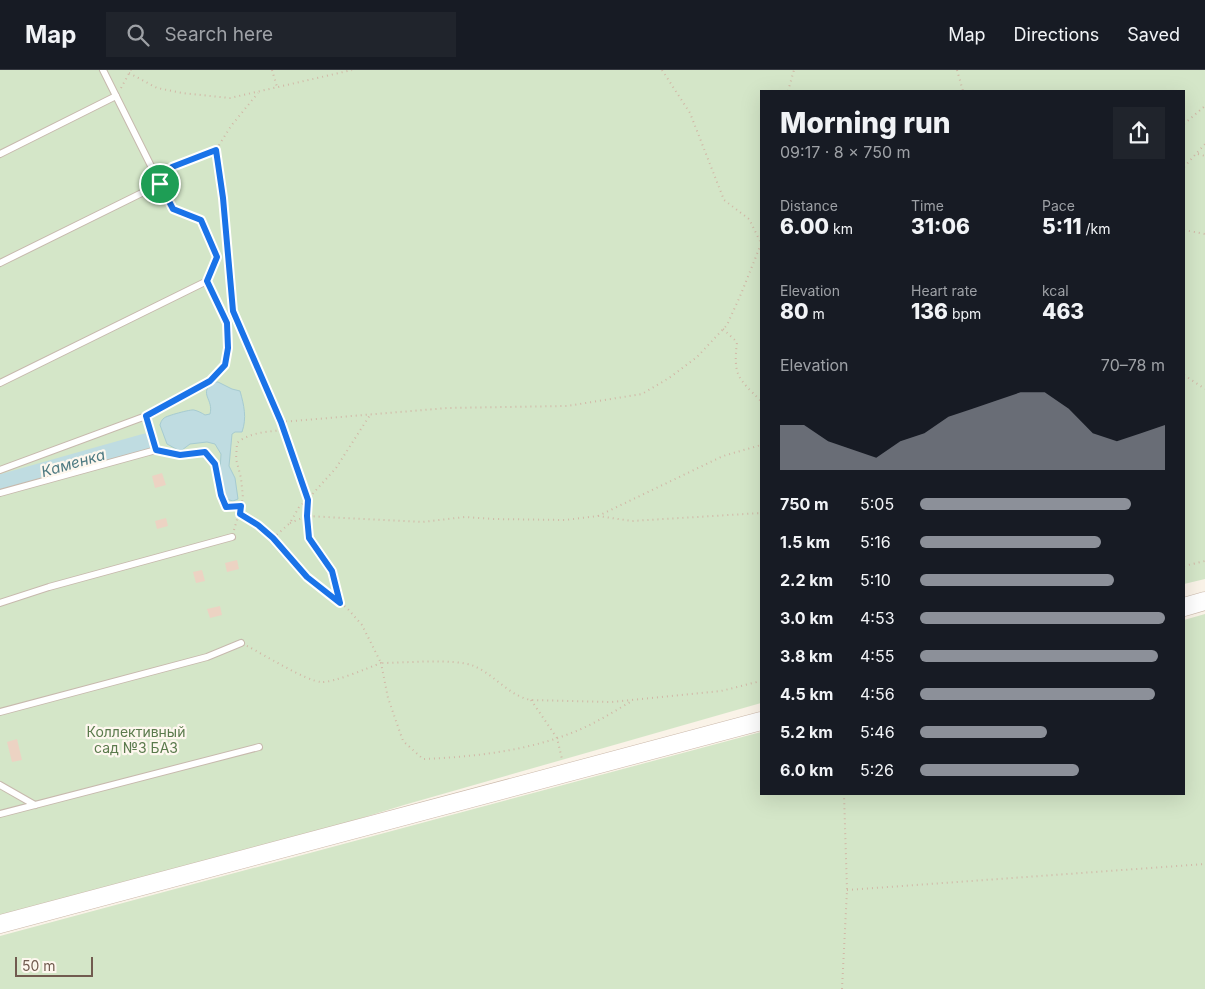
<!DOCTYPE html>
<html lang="en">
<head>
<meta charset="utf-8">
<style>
  :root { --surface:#171b24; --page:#20242c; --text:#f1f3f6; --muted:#9ea1a6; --line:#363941; --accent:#8c9099 }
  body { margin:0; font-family:Inter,sans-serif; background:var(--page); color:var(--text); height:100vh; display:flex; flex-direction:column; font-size:19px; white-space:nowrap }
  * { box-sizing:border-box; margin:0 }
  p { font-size:16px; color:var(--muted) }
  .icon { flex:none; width:28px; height:28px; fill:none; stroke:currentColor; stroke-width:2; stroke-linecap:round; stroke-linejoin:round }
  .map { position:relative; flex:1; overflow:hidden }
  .panel { position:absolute; left:760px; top:20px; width:425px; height:705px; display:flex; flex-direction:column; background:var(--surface); border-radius:0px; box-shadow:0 5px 20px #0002 }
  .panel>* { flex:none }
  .scale { position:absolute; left:15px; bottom:12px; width:78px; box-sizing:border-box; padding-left:5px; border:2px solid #715b4f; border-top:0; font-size:14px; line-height:18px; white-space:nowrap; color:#715b4f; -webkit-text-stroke:4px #fdf7ee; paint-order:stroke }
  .pin { position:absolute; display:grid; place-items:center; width:42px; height:42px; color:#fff; margin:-21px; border:2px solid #fff; border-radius:50%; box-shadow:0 1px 5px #0007 }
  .round { display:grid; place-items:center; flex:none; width:52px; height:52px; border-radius:0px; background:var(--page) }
  .overview { display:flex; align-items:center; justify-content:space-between; height:85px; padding:0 20px }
  h1 { font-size:28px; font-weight:800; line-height:38px }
  .figures { display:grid; grid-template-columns:repeat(3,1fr); gap:8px; height:85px; padding:5px 20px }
  .figures div { display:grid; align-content:center }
  .figures b { font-size:21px; font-weight:800 }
  .figures small { font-size:14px; font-weight:400 }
  .figures p { font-size:14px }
  .chart { height:140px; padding:10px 20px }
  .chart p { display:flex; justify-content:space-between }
  .chart svg { width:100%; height:90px; margin-top:5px; fill:var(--accent); opacity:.7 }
  ul { padding:0 20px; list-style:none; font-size:16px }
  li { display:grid; grid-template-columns:80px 60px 1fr; align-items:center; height:38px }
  li i { height:12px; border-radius:6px; background:var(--accent) }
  header { display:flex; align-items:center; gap:30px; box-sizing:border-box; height:70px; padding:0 25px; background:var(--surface); border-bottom:1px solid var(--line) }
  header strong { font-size:24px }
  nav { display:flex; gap:28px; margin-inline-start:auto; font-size:18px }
  .search { width:350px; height:45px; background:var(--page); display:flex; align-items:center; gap:12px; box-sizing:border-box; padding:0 18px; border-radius:0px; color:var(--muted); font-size:19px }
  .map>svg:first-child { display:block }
  .green { fill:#d4e6c8 }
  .water { fill:#bfdce1; stroke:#a6cbd1 }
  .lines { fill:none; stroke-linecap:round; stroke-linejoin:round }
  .river { stroke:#bfdce1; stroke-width:19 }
  .building { fill:#ecd3c3 }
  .service-casing { stroke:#c7b9ad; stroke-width:8 }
  .secondary-casing { stroke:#cbb9ab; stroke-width:19 }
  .path { stroke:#d1b7a6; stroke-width:2; stroke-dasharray:1 4; stroke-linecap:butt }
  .service { stroke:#fff; stroke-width:6 }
  .secondary { stroke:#fff; stroke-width:18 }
  .route-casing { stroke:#fff; stroke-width:10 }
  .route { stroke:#1a73e8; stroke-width:6 }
  .labels { text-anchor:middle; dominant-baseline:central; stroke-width:4.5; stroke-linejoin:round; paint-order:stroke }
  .park-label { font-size:14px; fill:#5a7a4c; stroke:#fdf7ee }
  .water-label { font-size:15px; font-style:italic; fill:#4c7981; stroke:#fdf7ee }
</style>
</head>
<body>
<header>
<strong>Map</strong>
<div class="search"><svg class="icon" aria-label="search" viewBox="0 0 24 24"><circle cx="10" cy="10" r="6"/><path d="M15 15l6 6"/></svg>Search here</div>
<nav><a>Map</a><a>Directions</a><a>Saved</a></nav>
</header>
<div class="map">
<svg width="1205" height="919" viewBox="0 0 1205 919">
  <rect width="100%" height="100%" fill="#faf3e8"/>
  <g class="green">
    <path d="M0,0H1205V509L1184,514V21H761V633L404,735L280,773L0,847Z"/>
    <path d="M1205,544V919H0V866L761,662V724H1184V550Z"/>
  </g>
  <path class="water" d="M213,312H218L232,319L240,321C244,335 247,348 242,362H235L232,364L229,396L235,408L238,429L233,431L226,429L220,401L221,384L215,374L207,372L190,374L182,380H178L167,374L160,355C161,352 161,351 164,348C166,346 191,339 194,340C198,341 202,343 205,345L210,344C214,329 198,324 213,312Z"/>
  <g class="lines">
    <path class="river" d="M0,414L146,373"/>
  </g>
  <g class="building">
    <path d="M162,403L166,415L155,418L152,406Z"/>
    <path d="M166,448L168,456L157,459L155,451Z"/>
    <path d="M237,490L239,499L227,502L225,493Z"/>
    <path d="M202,500L205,511L196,513L193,502Z"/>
    <path d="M220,536L222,545L210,548L207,539Z"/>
    <path d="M17,669L22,690L12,692L7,672Z"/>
  </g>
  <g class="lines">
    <defs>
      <g id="service">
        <path d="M0,84L116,26"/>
        <path d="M0,193L160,114L103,0"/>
        <path d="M0,313L207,211L227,253"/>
        <path d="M0,400L146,346L156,380L0,423"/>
        <path d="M0,533L49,517L232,467"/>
        <path d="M0,642L207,587L241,573"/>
        <path d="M0,715L35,735"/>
        <path d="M0,744L259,677"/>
      </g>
      <g id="secondary">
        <path d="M1184,537L1205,531"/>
        <path d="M0,854L761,651"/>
      </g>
    </defs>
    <use href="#service" class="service-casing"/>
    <use href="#secondary" class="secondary-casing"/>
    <g class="path">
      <path d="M272,0L277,17"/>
      <path d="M662,0L690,43L724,130L749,149L760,171"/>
      <path d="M957,0L963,21"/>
      <path d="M129,3L157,18L182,23L230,28L352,0"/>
      <path d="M121,18L131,0"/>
      <path d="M788,21L794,0"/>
      <path d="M1184,54L1205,36"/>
      <path d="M216,80L223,128L233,241L281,352L308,429L307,446L309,468L333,501L340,533"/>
      <path d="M1198,84L1205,86"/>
      <path d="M1184,97L1205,74"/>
      <path d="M165,107L172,97L216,80L231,56L258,23"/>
      <path d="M163,120L173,139L201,150L217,187L210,204"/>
      <path d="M1184,160L1205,164"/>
      <path d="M723,259L737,272C733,306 738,308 761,331"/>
      <path d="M1184,305L1205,319"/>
      <path d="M154,342L210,311L225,295L228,278L227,261"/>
      <path d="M281,352L447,338L567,336L642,324L669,308L697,287L727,255L741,224L761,174V165"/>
      <path d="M163,381L180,385L205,382L215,394L221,425L226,437L241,436"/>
      <path d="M240,444L258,455L273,468L307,507L347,538L362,555L381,593C403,593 455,588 474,596C495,605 509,626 531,630L611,632L721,621L761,611"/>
      <path d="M598,446L723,386L761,375"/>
      <path d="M290,453L307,446L422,452L465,447L494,449L565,450L598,446L632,451L761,443"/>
      <path d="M234,460L243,428L241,408L236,389L237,373C250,362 267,362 283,360"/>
      <path d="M273,468L290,453L299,437L308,429L336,398L370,345"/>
      <path d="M1184,496L1205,491"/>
      <path d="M247,576C263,584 306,611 321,612C333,613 368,598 381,593L388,628L403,671L423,689C473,687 527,681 574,662C594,654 613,642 632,631"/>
      <path d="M531,630L557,668L562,689"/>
      <path d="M847,820L1205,794"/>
      <path d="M842,919L847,820L844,724"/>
    </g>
    <use href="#service" class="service"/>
    <use href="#secondary" class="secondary"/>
  </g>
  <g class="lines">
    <defs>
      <path id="route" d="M216,80L223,128L233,241L281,352L308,430L307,446L309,468L332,501L340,533L307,507L273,468L258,455L240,444L241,436L226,437L221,425L215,394L205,382L180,385L156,380L146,346L210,311L225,295L228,278L227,253L207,211L217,187L201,150L173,139L160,114L172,97Z"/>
    </defs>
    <use href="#route" class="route-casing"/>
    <use href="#route" class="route"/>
  </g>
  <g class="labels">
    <g class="park-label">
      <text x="136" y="661">Коллективный<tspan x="136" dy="16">сад №3 БАЗ</tspan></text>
    </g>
    <g class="water-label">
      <text transform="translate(73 393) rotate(-16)">Каменка</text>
    </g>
  </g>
</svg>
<div class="scale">50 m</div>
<div class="pin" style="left:160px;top:114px;background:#1e9e55"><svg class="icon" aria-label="arrive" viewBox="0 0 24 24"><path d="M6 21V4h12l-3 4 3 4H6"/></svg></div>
<section class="panel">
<div class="overview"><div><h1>Morning run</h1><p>09:17 · 8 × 750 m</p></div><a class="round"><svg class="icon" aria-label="share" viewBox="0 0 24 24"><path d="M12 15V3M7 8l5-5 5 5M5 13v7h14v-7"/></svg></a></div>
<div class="figures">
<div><p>Distance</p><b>6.00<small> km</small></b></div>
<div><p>Time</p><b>31:06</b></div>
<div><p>Pace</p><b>5:11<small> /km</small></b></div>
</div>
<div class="figures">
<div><p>Elevation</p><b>80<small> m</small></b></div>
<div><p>Heart rate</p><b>136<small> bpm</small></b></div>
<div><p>kcal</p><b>463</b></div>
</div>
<div class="chart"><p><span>Elevation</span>70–78 m</p>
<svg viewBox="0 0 160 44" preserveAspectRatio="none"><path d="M0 44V22L10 22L20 30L30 34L40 38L50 30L60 26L70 18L80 14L90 10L100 6L110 6L120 14L130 26L140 30L150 26L160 22V44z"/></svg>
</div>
<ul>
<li><b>750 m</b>5:05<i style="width:86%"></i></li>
<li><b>1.5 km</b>5:16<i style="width:74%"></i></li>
<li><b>2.2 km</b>5:10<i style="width:79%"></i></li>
<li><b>3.0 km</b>4:53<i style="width:100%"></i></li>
<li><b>3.8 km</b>4:55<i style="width:97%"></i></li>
<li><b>4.5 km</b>4:56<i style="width:96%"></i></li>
<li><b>5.2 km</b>5:46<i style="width:52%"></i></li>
<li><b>6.0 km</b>5:26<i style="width:65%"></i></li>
</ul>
</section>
</div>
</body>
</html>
